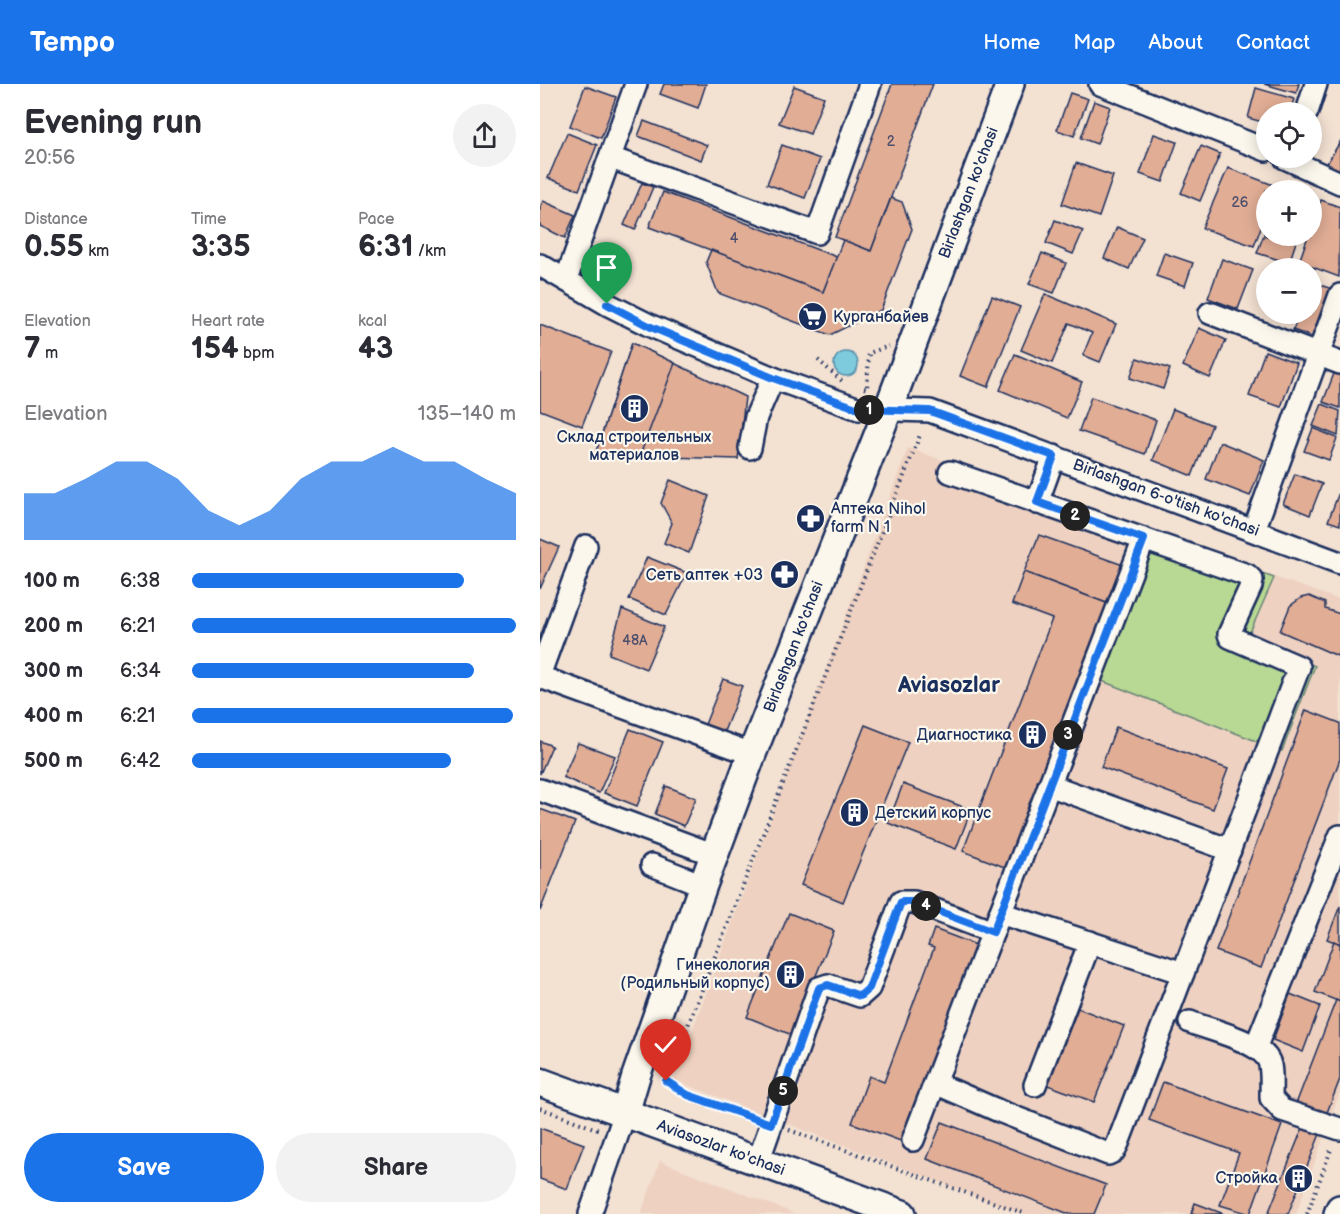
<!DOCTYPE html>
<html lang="en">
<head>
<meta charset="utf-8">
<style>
  :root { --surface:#fff; --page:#f2f2f3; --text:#2b2b33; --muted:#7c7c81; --accent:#1a73e8 }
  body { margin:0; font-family:"Balsamiq Sans",sans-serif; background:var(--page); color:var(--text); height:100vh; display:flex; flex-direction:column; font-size:22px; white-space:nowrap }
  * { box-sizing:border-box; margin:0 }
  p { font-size:20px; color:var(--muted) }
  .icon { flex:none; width:33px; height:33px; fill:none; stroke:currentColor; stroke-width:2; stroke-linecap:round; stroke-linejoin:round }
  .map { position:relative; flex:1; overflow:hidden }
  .sheet { display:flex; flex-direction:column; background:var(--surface); width:540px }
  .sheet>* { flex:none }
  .buttons { position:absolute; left:716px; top:18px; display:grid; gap:12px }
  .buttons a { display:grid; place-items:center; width:66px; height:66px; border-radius:50%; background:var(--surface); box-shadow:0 3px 15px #0003; font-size:30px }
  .pin { position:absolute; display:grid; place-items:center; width:51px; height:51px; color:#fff; margin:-62px -26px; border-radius:50% 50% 50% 0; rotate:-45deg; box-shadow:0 0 6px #0007 }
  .pin .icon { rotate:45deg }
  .km { position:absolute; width:30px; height:30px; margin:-15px; border-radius:50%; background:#222; color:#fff; font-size:16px; line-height:30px; text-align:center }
  .round { display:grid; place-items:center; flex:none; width:63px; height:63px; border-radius:32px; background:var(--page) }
  .headline { display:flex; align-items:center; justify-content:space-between; height:102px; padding:0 24px }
  h1 { font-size:33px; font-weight:600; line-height:45px }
  .metrics { display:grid; grid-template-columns:repeat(3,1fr); gap:9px; height:102px; padding:6px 24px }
  .metrics div { display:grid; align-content:center }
  .metrics b { font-size:30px; font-weight:600 }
  .metrics small { font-size:16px; font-weight:400 }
  .metrics p { font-size:16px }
  .chart { height:168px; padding:12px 24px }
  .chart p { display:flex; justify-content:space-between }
  .chart svg { width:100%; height:108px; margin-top:6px; fill:var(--accent); opacity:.7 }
  .action { display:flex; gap:12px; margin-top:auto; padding:12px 24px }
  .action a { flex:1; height:69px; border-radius:36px; background:var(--accent); color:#fff; font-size:24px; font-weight:600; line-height:69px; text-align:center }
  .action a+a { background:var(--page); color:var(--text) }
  ul { padding:0 24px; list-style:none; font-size:20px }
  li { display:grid; grid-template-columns:96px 72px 1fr; align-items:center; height:45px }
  li i { height:15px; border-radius:8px; background:var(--accent) }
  header { display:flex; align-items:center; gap:36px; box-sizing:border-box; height:84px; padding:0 30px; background:var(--accent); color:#fff }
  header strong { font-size:28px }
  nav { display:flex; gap:33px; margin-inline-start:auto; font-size:21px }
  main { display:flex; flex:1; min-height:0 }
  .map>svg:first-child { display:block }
  .built { fill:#eed1c0 }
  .green { fill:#b8d993; stroke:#6a8478; stroke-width:1.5 }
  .water { fill:#7ecbdd; stroke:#568daa; stroke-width:1.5 }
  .building { fill:#e1ad95; stroke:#1b2f5e; stroke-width:1.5 }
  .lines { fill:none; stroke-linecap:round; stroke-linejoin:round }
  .minor-casing { stroke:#1b2f5e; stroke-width:26 }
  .major-casing { stroke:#1b2f5e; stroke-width:32 }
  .path { stroke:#1b2f5e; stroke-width:4; stroke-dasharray:1.5 4.5; stroke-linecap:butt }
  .minor { stroke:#fbf7ec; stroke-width:21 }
  .major { stroke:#fbf7ec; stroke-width:27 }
  .route-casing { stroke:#fff; stroke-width:12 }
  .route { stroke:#1a73e8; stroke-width:8 }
  .labels { text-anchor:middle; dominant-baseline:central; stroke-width:4.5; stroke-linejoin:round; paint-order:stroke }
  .number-label { font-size:14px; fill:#4c4e6c }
  .street-label { font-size:16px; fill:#1b2f5e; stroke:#fbf7ec }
  .poi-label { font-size:16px; fill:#1b2f5e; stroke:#fbf7ec; text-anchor:end }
  .district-label { font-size:22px; font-weight:bold; fill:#1b2f5e; stroke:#fbf7ec }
</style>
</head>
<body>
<header>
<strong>Tempo</strong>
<nav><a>Home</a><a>Map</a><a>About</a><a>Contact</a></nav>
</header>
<main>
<section class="sheet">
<div class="headline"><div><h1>Evening run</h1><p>20:56</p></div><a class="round"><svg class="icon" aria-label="share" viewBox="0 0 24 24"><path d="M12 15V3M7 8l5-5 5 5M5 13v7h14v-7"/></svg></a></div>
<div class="metrics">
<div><p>Distance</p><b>0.55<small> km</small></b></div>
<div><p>Time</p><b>3:35</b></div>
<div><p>Pace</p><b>6:31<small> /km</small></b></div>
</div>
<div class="metrics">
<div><p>Elevation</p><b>7<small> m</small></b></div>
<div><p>Heart rate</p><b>154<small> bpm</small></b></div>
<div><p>kcal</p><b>43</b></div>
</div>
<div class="chart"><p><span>Elevation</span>135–140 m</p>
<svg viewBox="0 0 160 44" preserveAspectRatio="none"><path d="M0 44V25L10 25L20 19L30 12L40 12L50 19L60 32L70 38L80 32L90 19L100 12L110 12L120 6L130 12L140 12L150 19L160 25V44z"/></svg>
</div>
<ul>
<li><b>100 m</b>6:38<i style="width:84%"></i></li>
<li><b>200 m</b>6:21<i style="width:100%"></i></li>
<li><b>300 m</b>6:34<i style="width:87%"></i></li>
<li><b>400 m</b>6:21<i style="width:99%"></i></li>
<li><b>500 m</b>6:42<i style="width:80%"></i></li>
</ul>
<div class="action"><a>Save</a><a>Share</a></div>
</section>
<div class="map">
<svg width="800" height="1130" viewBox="0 0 800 1130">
  <rect width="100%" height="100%" fill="#f3e1d2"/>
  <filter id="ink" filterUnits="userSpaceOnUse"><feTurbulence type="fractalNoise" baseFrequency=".0167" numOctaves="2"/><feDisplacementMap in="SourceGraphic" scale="12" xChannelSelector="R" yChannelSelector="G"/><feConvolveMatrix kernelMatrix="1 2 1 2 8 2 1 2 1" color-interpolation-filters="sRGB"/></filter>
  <g filter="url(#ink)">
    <g class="built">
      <path d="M368,364L800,516V1008L756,1130H483L134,996Z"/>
      <path d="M120,1077L255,1130H101Z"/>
    </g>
    <path class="green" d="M617,452L734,494L707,555L775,582L742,667L562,597Z"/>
    <circle class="water" cx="306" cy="280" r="12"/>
    <g class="building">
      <path d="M124,0H166L158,24L120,10Z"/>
      <path d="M352,0H393L331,167L295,153Z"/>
      <path d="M724,0H759L756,9Z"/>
      <path d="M45,2L76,13L61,54L30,42Z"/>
      <path d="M254,2L284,13L270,50L239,39Z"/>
      <path d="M716,4L754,15L750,28H726V39L708,34Z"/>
      <path d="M530,9L548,15L534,52L517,46Z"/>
      <path d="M554,17L570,23L557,60L541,54Z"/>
      <path d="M104,37L167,61L161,76L98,52Z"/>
      <path d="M27,49L57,61L39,106L8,94Z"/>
      <path d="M614,50L637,58L623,98L600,90Z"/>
      <path d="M800,58V89L786,81Z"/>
      <path d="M242,61L280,75L265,114L227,100Z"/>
      <path d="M661,62L680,70L660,117L641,109Z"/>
      <path d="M536,79L573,92L559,133L522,120Z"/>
      <path d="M688,84L736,102L735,106H726V130L714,162L662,144Z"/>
      <path d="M102,99L113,103L95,146L84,141Z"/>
      <path d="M123,108L297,173L283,208L109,143Z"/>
      <path d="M351,114L362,118L372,145L341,226L290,251L178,209L166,178L171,166L283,208L303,156L331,167Z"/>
      <path d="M781,116L800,123L799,193L759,178L768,152H771V143Z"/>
      <path d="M3,117L35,131L25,154L0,142V124Z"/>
      <path d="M515,136L543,147L533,170L506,159Z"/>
      <path d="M577,143L603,154L589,185L564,174Z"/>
      <path d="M726,145V152H758L749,179L717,169Z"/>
      <path d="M502,169L526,179L514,209L489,200Z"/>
      <path d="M624,169L653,179L645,202L616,192Z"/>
      <path d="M682,175L713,186L698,225L668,214Z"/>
      <path d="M771,198L795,206L777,255L753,246L759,230H771Z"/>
      <path d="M505,210L576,240L560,278L543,271L552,249L529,239L512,279L481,266Z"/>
      <path d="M452,212L480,223L448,303L420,292Z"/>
      <path d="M0,241L71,268L42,342L0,326Z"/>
      <path d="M659,244L686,256L670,294L643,282Z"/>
      <path d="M92,259L205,313L198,375L55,371Z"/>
      <path d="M92,259L135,279L100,371H55Z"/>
      <path d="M725,267L757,279L741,323L709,312Z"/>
      <path d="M475,270L542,298L527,334L460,306Z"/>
      <path d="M597,274L630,285L623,305L590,294Z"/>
      <path d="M795,287L800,289V324L783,318Z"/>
      <path d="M551,313L616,336L605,370L539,347Z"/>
      <path d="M782,320L800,327L798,352L773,342Z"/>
      <path d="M633,325L672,341L652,392L613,376Z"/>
      <path d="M773,344L797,354L789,376L764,367Z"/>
      <path d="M680,358L724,376L710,412L666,395Z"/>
      <path d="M755,390L782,400L770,431L743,420Z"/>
      <path d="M130,396L169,412L149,469L124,459L132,439L121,419Z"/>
      <path d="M800,406V441L788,437Z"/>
      <path d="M499,451L583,481L569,520L484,488Z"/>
      <path d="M0,455L19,463L0,505Z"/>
      <path d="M107,473L147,489L126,531L89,515Z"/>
      <path d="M484,488L569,520L467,784L423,767L512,535L472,520Z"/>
      <path d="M769,512L785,519V525L800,530V573L740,547L750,522L761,514Z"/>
      <path d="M82,525L124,543L106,585L69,570Z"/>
      <path d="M183,595L202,602L183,650L164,643Z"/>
      <path d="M766,626L800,639V675L721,884L676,867Z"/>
      <path d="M325,641L368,658L303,818L261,801Z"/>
      <path d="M576,643L688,685L673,725L561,683Z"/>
      <path d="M90,645L123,658L97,722L64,709Z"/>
      <path d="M0,657L12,662L0,690Z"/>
      <path d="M38,659L75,672L59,709L23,693Z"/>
      <path d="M363,700L431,726L416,765L348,739Z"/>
      <path d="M126,702L156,714L144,742L115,730Z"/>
      <path d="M0,725L35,738L0,827Z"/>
      <path d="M800,822V860L787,855Z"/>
      <path d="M249,829L294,847L252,951L207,933Z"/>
      <path d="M394,845L439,862L366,1059L312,1039L329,992L344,998L394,864L388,862Z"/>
      <path d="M794,857L800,860V918L775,908Z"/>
      <path d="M750,910L780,922L763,968L733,956Z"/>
      <path d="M796,916L800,918V995L786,1031L756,1020Z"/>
      <path d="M538,924L584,942L554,1018L508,1001Z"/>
      <path d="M623,998L742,1041L710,1130L680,1121L699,1069L609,1036Z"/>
      <path d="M402,1038L566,1101L554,1130H529L387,1075Z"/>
      <path d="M765,1038L782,1045L748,1130H728Z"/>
      <path d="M0,1044L44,1060L27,1105L0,1095Z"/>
      <path d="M759,1082L766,1085L758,1105L751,1102Z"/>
      <path d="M655,1119L684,1130H651Z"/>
    </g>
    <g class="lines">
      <defs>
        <g id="minor">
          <path d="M560,0L726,66"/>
          <path d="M767,28L776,0"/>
          <path d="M71,74L277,149L330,0"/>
          <path d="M745,74L800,99"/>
          <path d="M0,181L67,220L111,242L233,294L319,325L390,327L800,479"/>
          <path d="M26,196L96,0"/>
          <path d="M670,229L800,279"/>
          <path d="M210,364L216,333L233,294"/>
          <path d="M410,388L707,491L712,496L711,502L689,550L690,553L759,583L643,889"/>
          <path d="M497,419L514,372"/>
          <path d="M714,446L800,211"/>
          <path d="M0,589L46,462"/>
          <path d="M0,593L212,670"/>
          <path d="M509,701L690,766"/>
          <path d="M0,706L175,771"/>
          <path d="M112,781L163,801"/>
          <path d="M650,938C670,946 726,958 730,981C732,991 731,1003 731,1014L742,1026L800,1045"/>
          <path d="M716,962L800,752"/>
          <path d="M395,999L459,1027L568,1070L574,1067L578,1059L643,889L460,829"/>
          <path d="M495,1001L550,858"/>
          <path d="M373,1056L604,455"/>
          <path d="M218,1078L279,904L288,901L320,912L329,904L361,818H374L453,848"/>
          <path d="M50,1130L85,1029"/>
        </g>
        <g id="major">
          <path d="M0,998L362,1130"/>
          <path d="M85,1029L96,992L163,801L212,670L348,326L470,0"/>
          <path d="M798,1130L800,1125"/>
        </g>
      </defs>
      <use href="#minor" class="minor-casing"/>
      <use href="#major" class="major-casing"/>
      <g class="path">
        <path d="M278,276L302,297"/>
        <path d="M324,304L327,305L329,269L349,262"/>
        <path d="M0,1024L59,1046"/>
        <path d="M213,1034L148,1011L126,997L380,351"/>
        <path d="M249,1046L486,1130"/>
        <path d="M767,1130L792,1063"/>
      </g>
      <use href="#minor" class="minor"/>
      <use href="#major" class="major"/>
    </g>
  </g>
  <g class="lines" filter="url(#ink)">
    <defs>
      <path id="route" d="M67,220L111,243L233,294L319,325L390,327L514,372L497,418L604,455L453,848L374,818H361L329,904L320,912L288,901L279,904L231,1040L148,1011L126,997"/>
    </defs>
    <use href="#route" class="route-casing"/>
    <use href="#route" class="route"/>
  </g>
  <defs>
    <symbol id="supermarket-disc" viewBox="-11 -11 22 22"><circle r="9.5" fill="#1b2f5e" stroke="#fbf7ec"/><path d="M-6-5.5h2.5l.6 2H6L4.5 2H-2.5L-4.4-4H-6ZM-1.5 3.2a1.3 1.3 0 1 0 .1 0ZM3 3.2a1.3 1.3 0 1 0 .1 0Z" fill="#fff"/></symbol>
    <symbol id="building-disc" viewBox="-11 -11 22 22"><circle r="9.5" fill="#1b2f5e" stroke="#fbf7ec"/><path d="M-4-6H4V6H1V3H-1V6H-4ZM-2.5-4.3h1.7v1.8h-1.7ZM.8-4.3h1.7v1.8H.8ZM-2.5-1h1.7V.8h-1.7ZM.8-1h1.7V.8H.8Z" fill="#fff"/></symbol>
    <symbol id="pharmacy-disc" viewBox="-11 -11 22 22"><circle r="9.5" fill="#1b2f5e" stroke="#fbf7ec"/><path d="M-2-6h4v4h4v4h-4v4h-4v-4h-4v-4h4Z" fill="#fff"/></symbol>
  </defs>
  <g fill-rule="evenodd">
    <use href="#supermarket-disc" x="256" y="216" width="33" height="33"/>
    <use href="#building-disc" x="78" y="308" width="33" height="33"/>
    <use href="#pharmacy-disc" x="254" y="418" width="33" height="33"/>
    <use href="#pharmacy-disc" x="228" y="474" width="33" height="33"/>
    <use href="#building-disc" x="476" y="634" width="33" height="33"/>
    <use href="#building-disc" x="298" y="712" width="33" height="33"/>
    <use href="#building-disc" x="234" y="874" width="33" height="33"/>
    <use href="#building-disc" x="742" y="1078" width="33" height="33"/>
  </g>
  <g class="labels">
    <g class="number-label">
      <text x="351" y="57">2</text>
      <text x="700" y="118">26</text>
      <text x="194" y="154">4</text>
      <text x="95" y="556">48A</text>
    </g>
    <g class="street-label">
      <text transform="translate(429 109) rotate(-69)">Birlashgan ko'chasi</text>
      <text transform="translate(626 414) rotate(20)">Birlashgan 6-o'tish ko'chasi</text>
      <text transform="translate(254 563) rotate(-69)">Birlashgan ko'chasi</text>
      <text transform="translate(181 1064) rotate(20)">Aviasozlar ko'chasi</text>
    </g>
    <g class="poi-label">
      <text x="293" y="233" text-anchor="start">Курганбайев</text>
      <text x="94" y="353" text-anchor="middle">Склад строительных<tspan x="94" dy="18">материалов</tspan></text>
      <text x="291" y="425" text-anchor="start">Аптека Nihol<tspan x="291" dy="18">farm N 1</tspan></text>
      <text x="223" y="491">Сеть аптек +03</text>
      <text x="472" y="651">Диагностика</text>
      <text x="335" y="729" text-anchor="start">Детский корпус</text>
      <text x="230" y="881">Гинекология<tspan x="230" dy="18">(Родильный корпус)</tspan></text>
      <text x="738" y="1094">Стройка</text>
    </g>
    <g class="district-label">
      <text x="409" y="601">Aviasozlar</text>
    </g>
  </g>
</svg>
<div class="buttons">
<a><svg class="icon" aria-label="locate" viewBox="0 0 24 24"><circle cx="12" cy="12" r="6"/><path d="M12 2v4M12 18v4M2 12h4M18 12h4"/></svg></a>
<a>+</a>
<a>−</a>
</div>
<div class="pin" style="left:67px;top:220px;background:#1e9e55"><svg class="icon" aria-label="arrive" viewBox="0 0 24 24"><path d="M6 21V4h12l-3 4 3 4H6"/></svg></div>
<div class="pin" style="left:126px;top:997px;background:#d93025"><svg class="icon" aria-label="check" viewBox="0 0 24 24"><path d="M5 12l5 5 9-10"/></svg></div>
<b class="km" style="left:329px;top:326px">1</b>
<b class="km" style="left:535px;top:432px">2</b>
<b class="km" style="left:528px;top:651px">3</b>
<b class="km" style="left:386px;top:822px">4</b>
<b class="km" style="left:243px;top:1007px">5</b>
</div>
</main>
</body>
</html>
